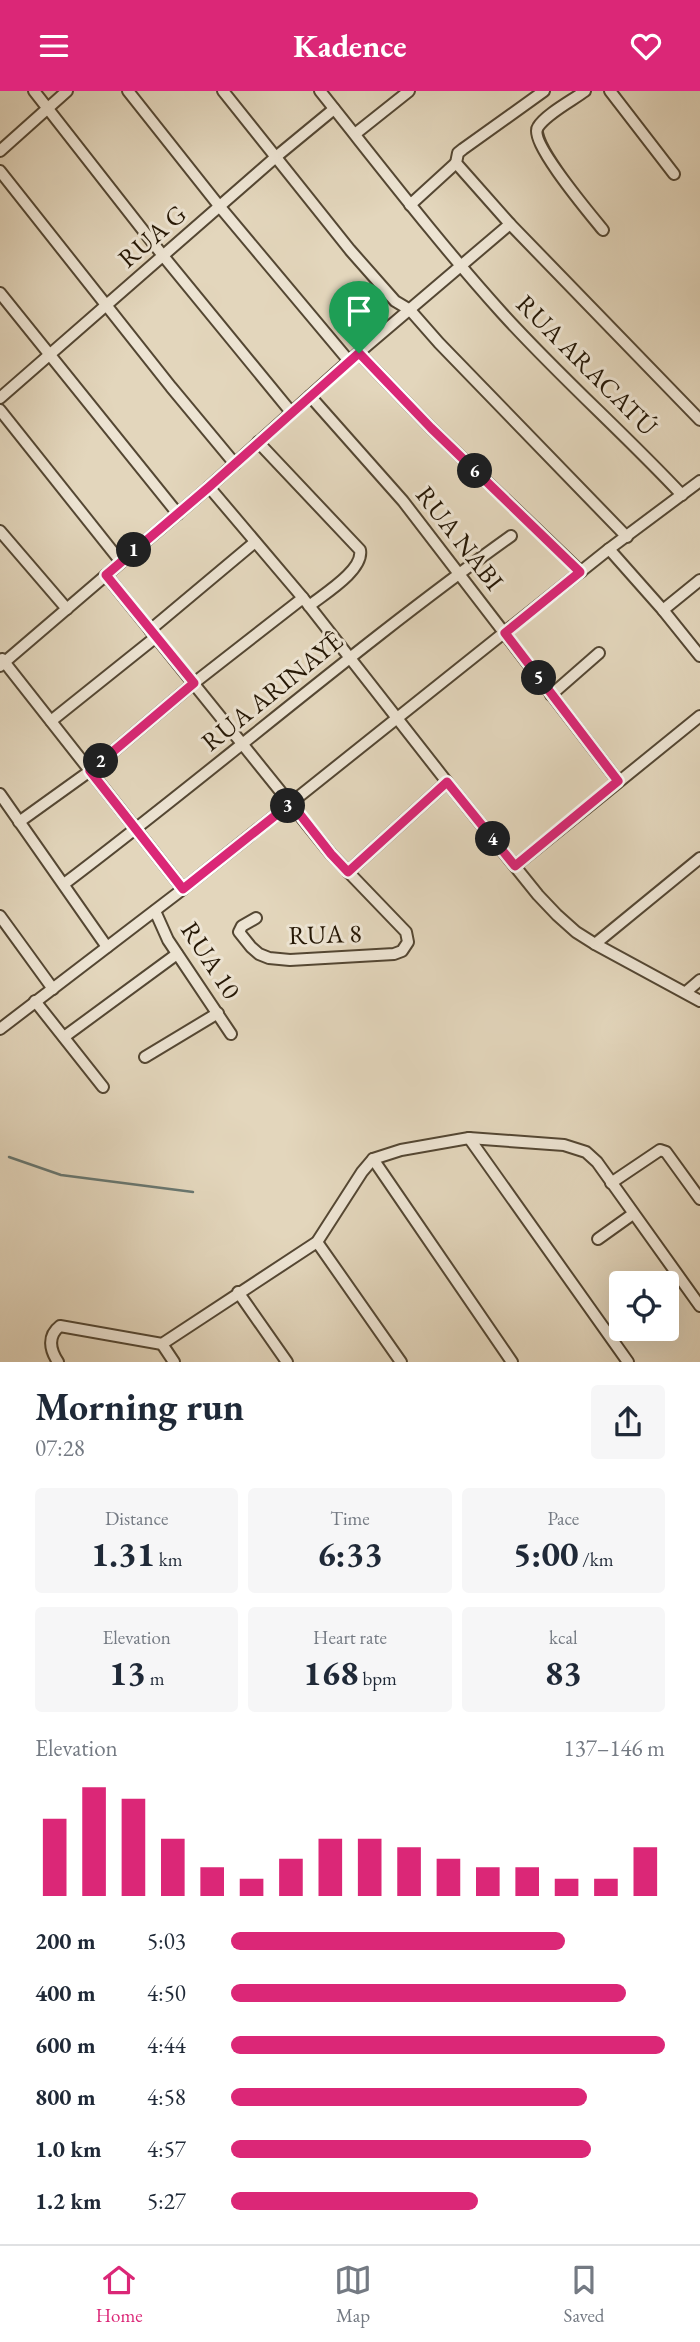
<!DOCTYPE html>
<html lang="en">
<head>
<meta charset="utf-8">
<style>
  :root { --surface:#fff; --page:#f6f6f7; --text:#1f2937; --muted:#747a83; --line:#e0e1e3; --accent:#db2777 }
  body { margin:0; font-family:"EB Garamond",serif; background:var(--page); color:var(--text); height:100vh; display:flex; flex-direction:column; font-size:26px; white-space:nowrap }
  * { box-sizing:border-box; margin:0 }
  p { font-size:23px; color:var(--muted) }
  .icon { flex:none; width:38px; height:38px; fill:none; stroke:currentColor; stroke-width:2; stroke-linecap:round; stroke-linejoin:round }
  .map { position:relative; height:1271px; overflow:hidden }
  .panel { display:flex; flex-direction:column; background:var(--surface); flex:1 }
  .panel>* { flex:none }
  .tools { position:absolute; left:609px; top:1180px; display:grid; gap:14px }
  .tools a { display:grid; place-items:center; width:70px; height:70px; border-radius:7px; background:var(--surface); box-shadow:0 7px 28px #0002; font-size:35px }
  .pin { position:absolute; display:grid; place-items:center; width:60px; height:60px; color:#fff; margin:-72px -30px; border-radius:50% 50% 50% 0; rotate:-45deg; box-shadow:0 0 7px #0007 }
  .pin .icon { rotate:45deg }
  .km { position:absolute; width:35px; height:35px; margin:-18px; border-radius:50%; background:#222; color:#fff; font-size:19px; line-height:35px; text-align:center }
  .round { display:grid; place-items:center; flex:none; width:74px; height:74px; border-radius:7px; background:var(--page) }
  .head { display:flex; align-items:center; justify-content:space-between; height:119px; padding:0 35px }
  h1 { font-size:38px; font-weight:700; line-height:52px }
  .metrics { display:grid; grid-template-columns:repeat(3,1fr); gap:10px; height:119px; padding:7px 35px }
  .metrics div { display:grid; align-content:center; border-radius:7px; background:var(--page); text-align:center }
  .metrics b { font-size:35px; font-weight:700 }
  .metrics small { font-size:19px; font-weight:400 }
  .metrics p { font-size:19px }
  .chart { height:196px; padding:14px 35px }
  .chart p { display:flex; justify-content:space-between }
  .chart svg { width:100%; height:126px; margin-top:7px; stroke:var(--accent); stroke-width:6 }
  ul { padding:0 35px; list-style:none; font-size:23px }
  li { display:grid; grid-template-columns:112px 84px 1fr; align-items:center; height:52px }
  li i { height:18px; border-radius:9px; background:var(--accent) }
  header { display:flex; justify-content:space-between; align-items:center; height:91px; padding:0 35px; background:var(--accent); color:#fff; font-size:32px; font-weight:700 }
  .tabs { display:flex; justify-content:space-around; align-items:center; height:98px; border-top:2px solid var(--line); background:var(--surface); font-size:19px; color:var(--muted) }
  .tabs a { display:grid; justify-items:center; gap:4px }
  .tabs .active { color:var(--accent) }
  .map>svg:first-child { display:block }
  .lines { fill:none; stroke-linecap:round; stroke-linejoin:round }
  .stream { stroke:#697770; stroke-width:2.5 }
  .street-casing { stroke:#544733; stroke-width:14 }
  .street { stroke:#ede4d3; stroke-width:10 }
  .route-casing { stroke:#fff; stroke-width:14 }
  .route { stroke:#db2777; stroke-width:9 }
  .labels { text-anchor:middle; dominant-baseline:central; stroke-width:6; stroke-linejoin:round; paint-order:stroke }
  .street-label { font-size:26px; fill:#251705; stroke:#ede4d3 }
</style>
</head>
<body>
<header><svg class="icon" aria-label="menu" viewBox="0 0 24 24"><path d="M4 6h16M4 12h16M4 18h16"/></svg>Kadence<svg class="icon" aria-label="heart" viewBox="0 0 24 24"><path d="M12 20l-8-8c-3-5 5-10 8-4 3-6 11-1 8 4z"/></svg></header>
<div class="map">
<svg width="700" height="1271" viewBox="0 0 700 1271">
  <rect width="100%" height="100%" fill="#e3d6bc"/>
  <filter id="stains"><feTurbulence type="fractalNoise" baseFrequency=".00286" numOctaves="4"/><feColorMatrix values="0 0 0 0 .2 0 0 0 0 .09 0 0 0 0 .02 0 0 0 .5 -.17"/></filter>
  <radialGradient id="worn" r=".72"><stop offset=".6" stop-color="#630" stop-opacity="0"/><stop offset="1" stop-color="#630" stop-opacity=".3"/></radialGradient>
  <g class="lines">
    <path class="stream" d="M9,1066L61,1084L193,1101"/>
    <defs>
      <g id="street">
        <path d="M34,0L164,166L291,321"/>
        <path d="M128,0L220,116L349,270"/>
        <path d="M223,0L350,159L395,210L410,219L439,252L627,446"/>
        <path d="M320,0C380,75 438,151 502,222C560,286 624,342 682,404"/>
        <path d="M544,0L463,58L458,62L456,72L510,133L700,329"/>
        <path d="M585,0C573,9 546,23 538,36C528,50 591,124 603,139"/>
        <path d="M610,0L674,83"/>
        <path d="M355,43L409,0"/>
        <path d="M0,60L67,0"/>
        <path d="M0,80L171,296L235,373"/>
        <path d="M410,114L456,72"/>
        <path d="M0,202L178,423"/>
        <path d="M359,262L431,337L581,481"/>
        <path d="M310,305L403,410L618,690"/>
        <path d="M0,307L277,65L334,18"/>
        <path d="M0,319L121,471"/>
        <path d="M258,351L360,459C364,479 324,503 309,515"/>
        <path d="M209,396L303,507L447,691L538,804L557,824L576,841L595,853L700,910"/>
        <path d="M0,440L67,518"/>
        <path d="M609,458L663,519L700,565"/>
        <path d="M106,484L331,763L406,841L408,851L402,860L394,863L290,869L269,867L259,863L251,856L239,841L242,835L256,827"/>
        <path d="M663,519L700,489"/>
        <path d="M150,539L255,451"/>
        <path d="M2,568L183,798"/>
        <path d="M0,575L209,396L349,270L510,133"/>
        <path d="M551,604L599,562"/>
        <path d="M51,630L156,546"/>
        <path d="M0,703L107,856"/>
        <path d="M19,731L90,680L194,592L303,507"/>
        <path d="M515,775L700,625"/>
        <path d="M348,781L447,691"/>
        <path d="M64,793C215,679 357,555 511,445"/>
        <path d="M155,820L168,849L231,943"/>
        <path d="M0,825L53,898"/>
        <path d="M595,853L700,767"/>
        <path d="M686,901L700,889"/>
        <path d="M35,910L103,996"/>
        <path d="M0,938L183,798L609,458L700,390"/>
        <path d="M64,946L177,863"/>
        <path d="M145,966L218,922"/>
        <path d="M469,1047L628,1271"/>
        <path d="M373,1068L512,1271"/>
        <path d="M611,1092L660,1059L666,1061L700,1108"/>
        <path d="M598,1148L633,1123"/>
        <path d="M317,1151L401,1271"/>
        <path d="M238,1201L287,1271"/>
        <path d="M162,1253L174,1271"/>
        <path d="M58,1271C50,1259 47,1245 60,1235L162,1253L317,1151L362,1081L373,1068L401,1059L469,1047L564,1054L586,1061L597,1071L700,1215"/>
      </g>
    </defs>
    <use href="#street" class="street-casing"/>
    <use href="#street" class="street"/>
  </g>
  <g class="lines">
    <defs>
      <path id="route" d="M359,262L431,337L580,481L505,542L618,690L515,775L447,691L348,781L331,763L291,712L183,798L90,680L194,592L106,484L209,396Z"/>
    </defs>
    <use href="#route" class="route-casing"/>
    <use href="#route" class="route"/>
  </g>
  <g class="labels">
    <g class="street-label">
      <text transform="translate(152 145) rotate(-41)">RUA G</text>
      <text transform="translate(587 274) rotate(45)">RUA ARACATÚ</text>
      <text transform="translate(460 447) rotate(52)">RUA NABI</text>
      <text transform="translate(272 600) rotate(-39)">RUA ARINAYÊ</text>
      <text transform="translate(325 843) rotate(-2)">RUA 8</text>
      <text transform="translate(211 869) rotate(57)">RUA 10</text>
    </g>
  </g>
  <rect width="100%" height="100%" filter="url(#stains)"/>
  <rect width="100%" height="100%" fill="url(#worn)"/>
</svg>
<div class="tools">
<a><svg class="icon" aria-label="locate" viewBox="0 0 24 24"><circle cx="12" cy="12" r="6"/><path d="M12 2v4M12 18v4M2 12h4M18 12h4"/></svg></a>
</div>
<div class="pin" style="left:359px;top:262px;background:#1e9e55"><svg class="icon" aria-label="arrive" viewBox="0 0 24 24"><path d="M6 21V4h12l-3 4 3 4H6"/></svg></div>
<b class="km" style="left:134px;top:459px">1</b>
<b class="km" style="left:101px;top:670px">2</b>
<b class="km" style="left:288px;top:715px">3</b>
<b class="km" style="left:493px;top:748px">4</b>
<b class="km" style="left:539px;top:587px">5</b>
<b class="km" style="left:475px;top:380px">6</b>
</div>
<section class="panel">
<div class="head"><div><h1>Morning run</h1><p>07:28</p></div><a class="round"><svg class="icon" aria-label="share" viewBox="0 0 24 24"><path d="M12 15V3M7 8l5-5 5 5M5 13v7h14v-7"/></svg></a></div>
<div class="metrics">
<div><p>Distance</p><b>1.31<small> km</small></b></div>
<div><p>Time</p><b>6:33</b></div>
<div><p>Pace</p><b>5:00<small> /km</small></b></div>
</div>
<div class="metrics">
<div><p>Elevation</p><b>13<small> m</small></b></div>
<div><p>Heart rate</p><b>168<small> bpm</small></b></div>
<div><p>kcal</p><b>83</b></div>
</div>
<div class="chart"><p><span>Elevation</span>137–146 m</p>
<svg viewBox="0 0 160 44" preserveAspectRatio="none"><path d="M5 44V17M15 44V6M25 44V10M35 44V24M45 44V34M55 44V38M65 44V31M75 44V24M85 44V24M95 44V27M105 44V31M115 44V34M125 44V34M135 44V38M145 44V38M155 44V27"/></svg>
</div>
<ul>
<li><b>200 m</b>5:03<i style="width:77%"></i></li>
<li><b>400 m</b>4:50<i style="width:91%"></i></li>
<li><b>600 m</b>4:44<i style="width:100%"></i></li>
<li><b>800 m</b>4:58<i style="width:82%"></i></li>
<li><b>1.0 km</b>4:57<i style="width:83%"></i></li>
<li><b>1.2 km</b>5:27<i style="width:57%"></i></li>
</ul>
</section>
<nav class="tabs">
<a class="active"><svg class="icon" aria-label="home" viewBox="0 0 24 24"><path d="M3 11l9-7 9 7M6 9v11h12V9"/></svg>Home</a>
<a><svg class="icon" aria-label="map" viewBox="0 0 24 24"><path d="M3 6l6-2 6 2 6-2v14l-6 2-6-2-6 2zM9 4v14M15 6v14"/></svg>Map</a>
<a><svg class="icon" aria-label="saved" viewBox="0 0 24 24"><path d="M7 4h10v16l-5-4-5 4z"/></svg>Saved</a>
</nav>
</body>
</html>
